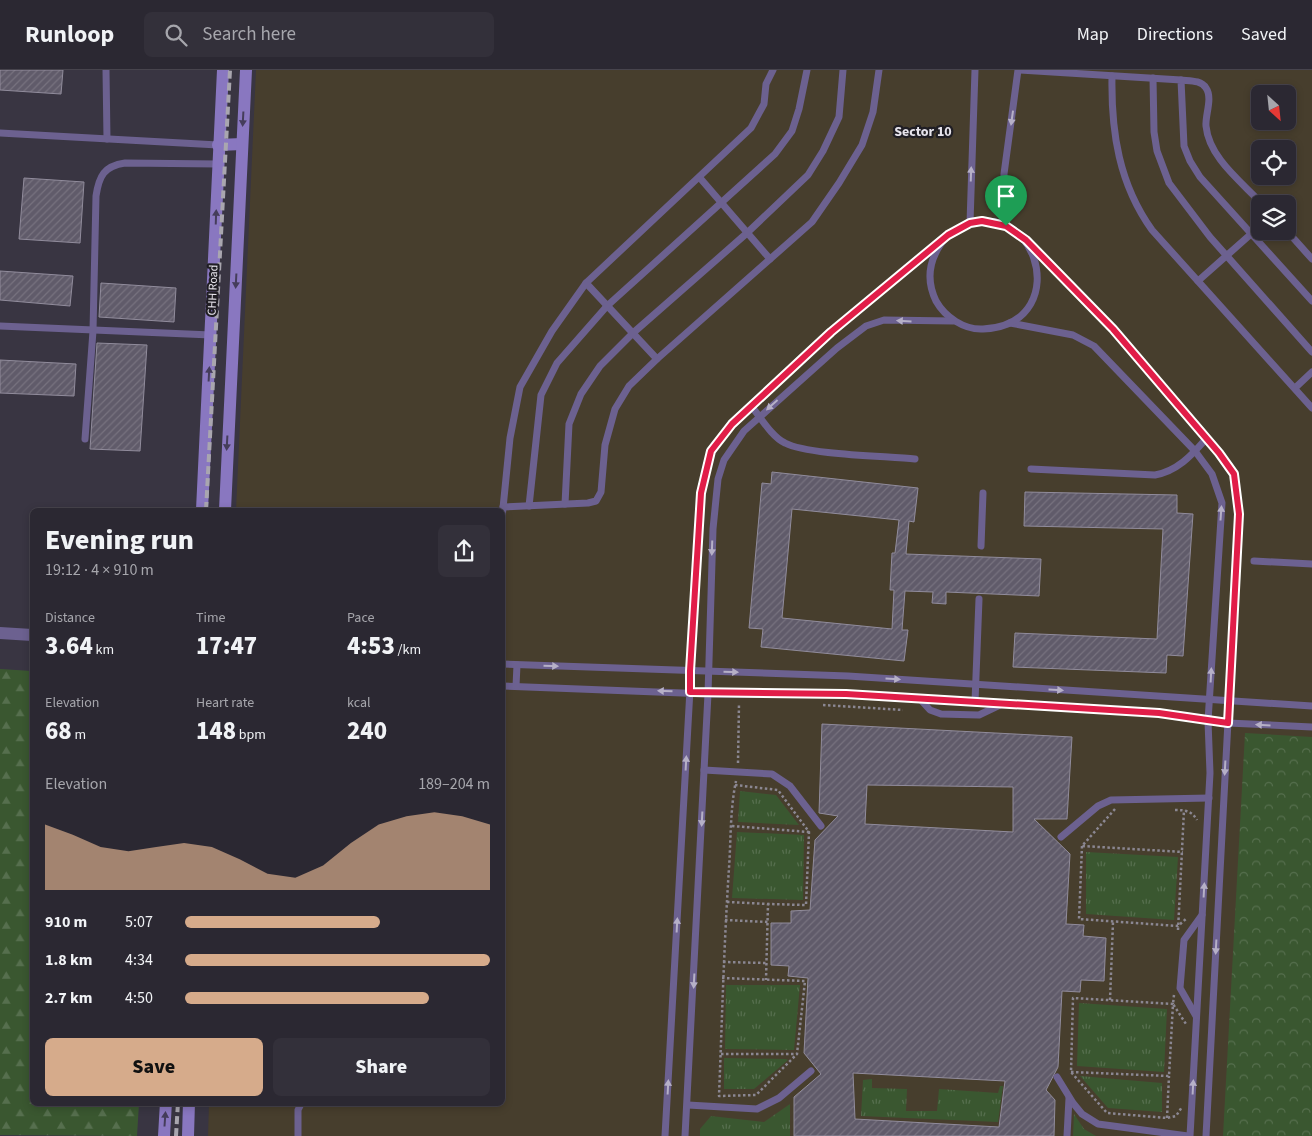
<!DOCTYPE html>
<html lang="en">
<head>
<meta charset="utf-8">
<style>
  :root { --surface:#2b2832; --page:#33303a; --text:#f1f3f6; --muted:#a6a6ac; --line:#47444d; --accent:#d6ab8b }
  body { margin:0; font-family:"Source Sans 3",sans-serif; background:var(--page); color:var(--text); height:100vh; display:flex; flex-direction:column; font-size:19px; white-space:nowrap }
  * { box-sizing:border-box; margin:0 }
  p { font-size:16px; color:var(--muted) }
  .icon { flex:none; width:28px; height:28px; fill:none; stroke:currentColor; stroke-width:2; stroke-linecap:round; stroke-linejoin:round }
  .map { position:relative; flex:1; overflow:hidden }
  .sheet { position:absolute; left:30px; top:438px; width:475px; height:598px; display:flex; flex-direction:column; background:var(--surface); border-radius:8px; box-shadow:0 2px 8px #0003,0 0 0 1px var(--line) }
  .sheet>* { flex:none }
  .needle { width:32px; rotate:153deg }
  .tools { position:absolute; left:1251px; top:15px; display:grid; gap:10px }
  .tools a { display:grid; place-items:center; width:45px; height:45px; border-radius:8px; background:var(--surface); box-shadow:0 2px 8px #0003,0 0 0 1px var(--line); font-size:25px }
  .pin { position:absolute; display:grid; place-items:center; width:42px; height:42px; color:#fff; margin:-51px -21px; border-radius:50% 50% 50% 0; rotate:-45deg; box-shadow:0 0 5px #0007 }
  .pin .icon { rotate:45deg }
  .round { display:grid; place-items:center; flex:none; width:52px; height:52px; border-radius:8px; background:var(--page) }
  .overview { display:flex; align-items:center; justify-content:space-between; height:85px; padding:0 15px }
  h1 { font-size:28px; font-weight:800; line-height:38px }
  .metrics { display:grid; grid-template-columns:repeat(3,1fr); gap:8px; height:85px; padding:5px 15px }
  .metrics div { display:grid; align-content:center }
  .metrics b { font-size:25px; font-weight:800 }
  .metrics small { font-size:14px; font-weight:400 }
  .metrics p { font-size:14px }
  .chart { height:140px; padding:10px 15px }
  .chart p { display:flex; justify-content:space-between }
  .chart svg { width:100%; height:90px; margin-top:5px; fill:var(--accent); opacity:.7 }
  .button { display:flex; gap:10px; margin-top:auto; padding:10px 15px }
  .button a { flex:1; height:58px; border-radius:8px; background:var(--accent); color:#111; font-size:20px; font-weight:800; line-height:58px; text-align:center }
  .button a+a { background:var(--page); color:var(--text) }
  ul { padding:0 15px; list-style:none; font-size:16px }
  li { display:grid; grid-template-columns:80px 60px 1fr; align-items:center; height:38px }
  li i { height:12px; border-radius:6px; background:var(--accent) }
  header { display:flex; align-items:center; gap:30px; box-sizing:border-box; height:70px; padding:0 25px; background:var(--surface); border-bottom:1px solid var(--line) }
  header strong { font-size:24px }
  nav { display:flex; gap:28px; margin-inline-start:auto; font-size:18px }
  .search { width:350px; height:45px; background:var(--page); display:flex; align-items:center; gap:12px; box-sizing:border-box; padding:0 18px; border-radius:8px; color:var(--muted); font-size:19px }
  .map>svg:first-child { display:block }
  .commercial { fill:#473e2d; fill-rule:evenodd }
  .grass { fill:url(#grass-tufts) }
  .forest { fill:url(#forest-firs) }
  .park { fill:url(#park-crowns) }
  .building { fill:url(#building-hatch); stroke:#918c9c; fill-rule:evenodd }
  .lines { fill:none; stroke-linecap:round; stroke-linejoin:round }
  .path { stroke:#8b8792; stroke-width:2.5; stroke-dasharray:2.5 2.5; stroke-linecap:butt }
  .lane { stroke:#6c6190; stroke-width:7 }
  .street { stroke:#6c6190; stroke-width:12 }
  .secondary { stroke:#8977c0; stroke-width:12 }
  .rail { stroke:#a9a6af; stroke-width:4; stroke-dasharray:8 4; stroke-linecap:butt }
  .oneway { fill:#b6b0c7 }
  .oneway2 { fill:#453d5b }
  .route-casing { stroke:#fff; stroke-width:10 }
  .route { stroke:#e11d48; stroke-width:6 }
  .labels { text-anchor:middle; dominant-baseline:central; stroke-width:4.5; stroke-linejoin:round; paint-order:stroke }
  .street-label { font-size:12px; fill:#e7e4ec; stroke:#201e24 }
  .neighbourhood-label { font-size:14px; font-weight:bold; fill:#e7e4ec; stroke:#201e24 }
</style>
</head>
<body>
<header>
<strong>Runloop</strong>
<div class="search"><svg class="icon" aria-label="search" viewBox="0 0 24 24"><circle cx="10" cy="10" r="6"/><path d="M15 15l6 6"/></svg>Search here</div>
<nav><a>Map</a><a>Directions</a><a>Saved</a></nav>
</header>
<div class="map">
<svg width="1312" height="1066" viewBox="0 0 1312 1066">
  <defs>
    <pattern id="grass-tufts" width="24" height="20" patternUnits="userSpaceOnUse" patternTransform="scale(1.25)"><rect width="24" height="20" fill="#3a5730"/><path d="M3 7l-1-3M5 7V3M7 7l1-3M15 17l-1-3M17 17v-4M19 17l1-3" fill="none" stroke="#566f4e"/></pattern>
    <pattern id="forest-firs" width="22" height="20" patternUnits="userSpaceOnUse" patternTransform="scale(1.25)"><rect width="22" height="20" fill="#3a5730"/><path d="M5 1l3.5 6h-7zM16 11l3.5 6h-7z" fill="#566f4e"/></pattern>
    <pattern id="park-crowns" width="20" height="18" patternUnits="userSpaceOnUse" patternTransform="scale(1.25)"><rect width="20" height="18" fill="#3a5730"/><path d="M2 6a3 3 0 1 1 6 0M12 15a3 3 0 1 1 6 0" fill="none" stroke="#566f4e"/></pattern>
    <pattern id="building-hatch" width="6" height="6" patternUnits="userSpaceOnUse" patternTransform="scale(1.25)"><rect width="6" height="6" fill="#605b6a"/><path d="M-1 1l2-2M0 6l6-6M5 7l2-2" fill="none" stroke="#77727f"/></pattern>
  </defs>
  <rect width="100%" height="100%" fill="#393542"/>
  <path class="commercial" d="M256,0H1312V1066H208L209,1033L502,1032V440H236ZM1260,24H1288V51H1260ZM1260,79H1288V106H1260ZM1260,134H1288V161H1260Z"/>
  <g class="grass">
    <path d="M740,721L776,725L799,755L738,752Z"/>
    <path d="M737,762L804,765L803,830L732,828Z"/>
    <path d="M1086,782L1178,787L1174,850L1086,844Z"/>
    <path d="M726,915H800L794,980L725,979Z"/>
    <path d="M1079,933L1167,939L1164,1002L1077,996Z"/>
    <path d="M724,988L786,989L788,990L754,1019H724Z"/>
    <path d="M1080,1006L1162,1013V1042L1108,1038Z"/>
    <path d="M872,1009V1018L907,1019L906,1041H937L939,1019L998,1023L1000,1016H1003L998,1052L861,1046L863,1010Z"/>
    <path d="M790,1034V1066H700V1059L711,1046L764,1052Z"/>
    <path d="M1074,1044L1084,1059L1096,1066H1073Z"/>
  </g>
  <path class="forest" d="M0,599L32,601V1032L139,1033L137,1066L0,1065Z"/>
  <path class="park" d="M1245,663L1312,667V1066H1223Z"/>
  <g class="building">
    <path d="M0,0H63L61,24L0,20Z"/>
    <path d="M24,108L84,112L80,173L19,169Z"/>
    <path d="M0,201L73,206L70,236L0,230Z"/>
    <path d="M101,213L176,218L174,252L99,247Z"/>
    <path d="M97,273L147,275L140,381L90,379Z"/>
    <path d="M0,290L76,294L74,326L0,323Z"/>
    <path d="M772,402L918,418L914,452L909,451L906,484L1041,489L1039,526L946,522V534L932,533L933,522L905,521L902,560H908L904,591L761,577L763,559L749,558L762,413L771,414ZM792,439L899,450L895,483H892L890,520H894L892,559L782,548Z"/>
    <path d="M1025,422L1177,425V443L1193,444L1183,586L1167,585L1166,603L1013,597L1015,563L1157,569L1163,459L1024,456Z"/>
    <path d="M822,654L1072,667L1067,749H1034L1070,784L1066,854L1084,855L1083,866L1106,868L1104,911L1081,910L1080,922L1062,921L1058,997L1046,1020L1055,1030L1054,1066H794V1027L821,1004L804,983L808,908L788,906L789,896L771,895V853H791V841L810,840L815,770L838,746L819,743ZM867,715L1013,717V762L865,754ZM853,1003L1005,1011L999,1057L855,1049Z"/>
  </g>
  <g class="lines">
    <g class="path">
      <path d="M823,635L903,640"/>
      <path d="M738,693L739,633"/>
      <path d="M735,715L778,720L809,762L806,835L768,834"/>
      <path d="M1115,739L1082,776L1183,782"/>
      <path d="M1175,740C1185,740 1192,741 1197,750"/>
      <path d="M732,756L809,762"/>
      <path d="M1082,776L1079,849L1178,856L1187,848"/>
      <path d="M727,832L768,834L766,910"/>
      <path d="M725,850L768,852"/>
      <path d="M1178,860L1184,740"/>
      <path d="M723,892L766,893"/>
      <path d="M722,908L805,911L797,984L756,1025L719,1026C722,950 724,874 729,798C731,769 730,739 736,711"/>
      <path d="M1174,925L1173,934L1186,954"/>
      <path d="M1110,930L1113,852"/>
      <path d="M721,984H797"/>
      <path d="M1071,1002L1169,1006L1173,934L1073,928L1071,1002L1107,1043L1167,1048L1176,1046L1182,1037"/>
      <path d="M1167,1048L1169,1006"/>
    </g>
    <g class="lane">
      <path d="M106,0L107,69"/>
      <path d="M1020,0L1181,10L1184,76L1190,91L1200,107L1312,231"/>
      <path d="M1112,6C1111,62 1119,114 1152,160L1312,338"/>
      <path d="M1153,8L1154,62L1157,81L1169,113L1210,167L1312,282"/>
      <path d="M1181,10C1190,11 1201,10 1206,18C1213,28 1205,45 1206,56C1209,88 1242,112 1262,134"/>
      <path d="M0,63L218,75"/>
      <path d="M700,108L770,189"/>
      <path d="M970,153L975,0"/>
      <path d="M1006,156L1004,104L1018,0"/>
      <path d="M1287,161L1312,189"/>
      <path d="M1033,178L1113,259L1219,383L1234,404L1239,444L1206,1066"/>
      <path d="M1198,211L1260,156"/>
      <path d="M586,213L657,289"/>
      <path d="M1010,253L1073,265L1094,276L1195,381L1212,404L1222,433L1208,651L1210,703L1190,1066"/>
      <path d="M0,256L211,265"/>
      <path d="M1295,318L1312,302"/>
      <path d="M752,337C761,348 772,367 785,373C808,385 886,386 915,389"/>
      <path d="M85,369L93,261L96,126C99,106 104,96 125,93L218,94"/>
      <path d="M1031,399L1155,405C1177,401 1191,386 1205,370"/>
      <path d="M565,434L569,354L581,324L600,296L633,263L747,163L808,105L823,81L839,47L843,0"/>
      <path d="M529,436L541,325L557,293L607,236L775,84L792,61L799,39L807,0"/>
      <path d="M503,437L588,433L596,431L601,422L605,375L615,339L629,316L657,289L812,152L839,113L862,75L873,42L879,0"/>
      <path d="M502,448L510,368L520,317L552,261L586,213L751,58L764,34L766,14L773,0"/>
      <path d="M981,476L983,423"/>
      <path d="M1254,491L1312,494"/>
      <path d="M502,594L848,606L1312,636"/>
      <path d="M502,616L708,624H847L1159,643L1228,653L1312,657"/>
      <path d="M516,616L517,595"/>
      <path d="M919,628L930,640L941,644L979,645L1002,634"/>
      <path d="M975,632L979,529"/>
      <path d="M704,700L772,704L790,716L821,756"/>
      <path d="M1061,767L1098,736L1111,730L1209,728"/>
      <path d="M1196,946L1180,918L1184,870L1202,845"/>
      <path d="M1057,1007L1073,1033L1082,1044L1098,1054L1188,1066"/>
      <path d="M688,1035L757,1039L779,1028L811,1001"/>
      <path d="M298,1066V1040L302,1032"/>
      <path d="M665,1066L701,423L711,381L732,354L831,262L948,165C1032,106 1081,254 983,259C964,260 945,247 936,231C924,206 931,184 948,165"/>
      <path d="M685,1066L708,624L713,459L718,409L724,390L744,361L837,278L866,256L884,250L953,251"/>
      <path d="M1067,1066L1069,1028"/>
    </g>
    <path class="street" d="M0,563L32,565"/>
    <g class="secondary">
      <path d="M218,75L242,74"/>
      <path d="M202,440L223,0"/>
      <path d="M225,440L246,0"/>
      <path d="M164,1066L166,1032"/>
      <path d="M188,1066L189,1032"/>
    </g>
    <g class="rail">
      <path d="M206,440L230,0"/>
      <path d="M176,1066L178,1032"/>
    </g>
  </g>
  <defs><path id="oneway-solid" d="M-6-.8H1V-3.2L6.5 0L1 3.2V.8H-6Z" transform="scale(1.25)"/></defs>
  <g class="oneway">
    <use href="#oneway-solid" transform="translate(1012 48) rotate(98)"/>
    <use href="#oneway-solid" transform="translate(971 104) rotate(-88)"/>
    <use href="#oneway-solid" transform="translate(904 251) rotate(-177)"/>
    <use href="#oneway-solid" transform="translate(772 335) rotate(138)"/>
    <use href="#oneway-solid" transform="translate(1221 443) rotate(-86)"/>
    <use href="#oneway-solid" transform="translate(712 478) rotate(92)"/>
    <use href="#oneway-solid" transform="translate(551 596) rotate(2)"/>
    <use href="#oneway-solid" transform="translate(731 602) rotate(2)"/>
    <use href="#oneway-solid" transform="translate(1211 605) rotate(-87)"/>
    <use href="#oneway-solid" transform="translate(893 609) rotate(4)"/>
    <use href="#oneway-solid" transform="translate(1056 620) rotate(4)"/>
    <use href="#oneway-solid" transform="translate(665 621) rotate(-178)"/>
    <use href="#oneway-solid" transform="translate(1263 655) rotate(-177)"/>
    <use href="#oneway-solid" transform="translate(686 693) rotate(-87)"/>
    <use href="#oneway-solid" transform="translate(1225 698) rotate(93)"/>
    <use href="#oneway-solid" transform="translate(702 749) rotate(93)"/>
    <use href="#oneway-solid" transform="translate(1204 820) rotate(-87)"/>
    <use href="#oneway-solid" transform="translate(677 855) rotate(-87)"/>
    <use href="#oneway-solid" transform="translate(1216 877) rotate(93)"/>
    <use href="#oneway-solid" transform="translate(694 911) rotate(93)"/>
    <use href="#oneway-solid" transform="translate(668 1017) rotate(-87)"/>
    <use href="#oneway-solid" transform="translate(1193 1017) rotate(-87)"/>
  </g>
  <g class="oneway2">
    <use href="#oneway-solid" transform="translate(243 49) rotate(93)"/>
    <use href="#oneway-solid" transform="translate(216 147) rotate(-88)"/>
    <use href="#oneway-solid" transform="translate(236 211) rotate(93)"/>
    <use href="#oneway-solid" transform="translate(209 304) rotate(-87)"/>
    <use href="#oneway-solid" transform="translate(227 373) rotate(93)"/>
    <use href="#oneway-solid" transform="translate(165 1049) rotate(-86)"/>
  </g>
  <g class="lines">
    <defs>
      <path id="route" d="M982,151L1006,156L1026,170L1113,259L1219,383L1234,404L1239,444L1228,653L1159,643L846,624L690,622V601L701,423L711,381L732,354L831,262L948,165L970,153Z"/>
    </defs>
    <use href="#route" class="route-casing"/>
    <use href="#route" class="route"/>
  </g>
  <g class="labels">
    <g class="street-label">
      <text transform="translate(213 220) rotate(-88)">CHH Road</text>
    </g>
    <g class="neighbourhood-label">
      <text x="923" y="62">Sector 10</text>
    </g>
  </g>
</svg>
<div class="tools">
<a><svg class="needle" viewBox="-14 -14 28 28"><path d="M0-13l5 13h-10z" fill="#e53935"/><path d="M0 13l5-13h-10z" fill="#a6a6ac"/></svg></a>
<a><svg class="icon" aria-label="locate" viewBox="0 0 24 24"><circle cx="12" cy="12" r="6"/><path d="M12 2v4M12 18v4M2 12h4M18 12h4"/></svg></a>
<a><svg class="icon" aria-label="layers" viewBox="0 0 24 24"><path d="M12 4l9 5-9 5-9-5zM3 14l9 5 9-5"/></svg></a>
</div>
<div class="pin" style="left:1006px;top:156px;background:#1e9e55"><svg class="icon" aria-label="arrive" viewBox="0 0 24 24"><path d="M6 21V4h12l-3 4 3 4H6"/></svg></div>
<section class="sheet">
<div class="overview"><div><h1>Evening run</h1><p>19:12 · 4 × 910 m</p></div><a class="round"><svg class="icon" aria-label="share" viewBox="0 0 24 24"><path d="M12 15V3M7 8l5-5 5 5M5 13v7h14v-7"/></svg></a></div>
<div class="metrics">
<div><p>Distance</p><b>3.64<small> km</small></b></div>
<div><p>Time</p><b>17:47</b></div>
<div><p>Pace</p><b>4:53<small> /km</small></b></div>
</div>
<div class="metrics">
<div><p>Elevation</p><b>68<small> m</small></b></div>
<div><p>Heart rate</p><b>148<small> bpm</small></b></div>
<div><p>kcal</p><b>240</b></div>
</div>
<div class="chart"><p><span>Elevation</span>189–204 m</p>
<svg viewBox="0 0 160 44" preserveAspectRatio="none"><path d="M0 44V12L10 17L20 23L30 25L40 23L50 21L60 23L70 29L80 36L90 38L100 32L110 21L120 12L130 8L140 6L150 8L160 12V44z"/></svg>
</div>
<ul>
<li><b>910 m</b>5:07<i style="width:64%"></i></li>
<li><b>1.8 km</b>4:34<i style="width:100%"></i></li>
<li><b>2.7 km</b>4:50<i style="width:80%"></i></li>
</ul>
<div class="button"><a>Save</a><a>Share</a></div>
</section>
</div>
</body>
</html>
